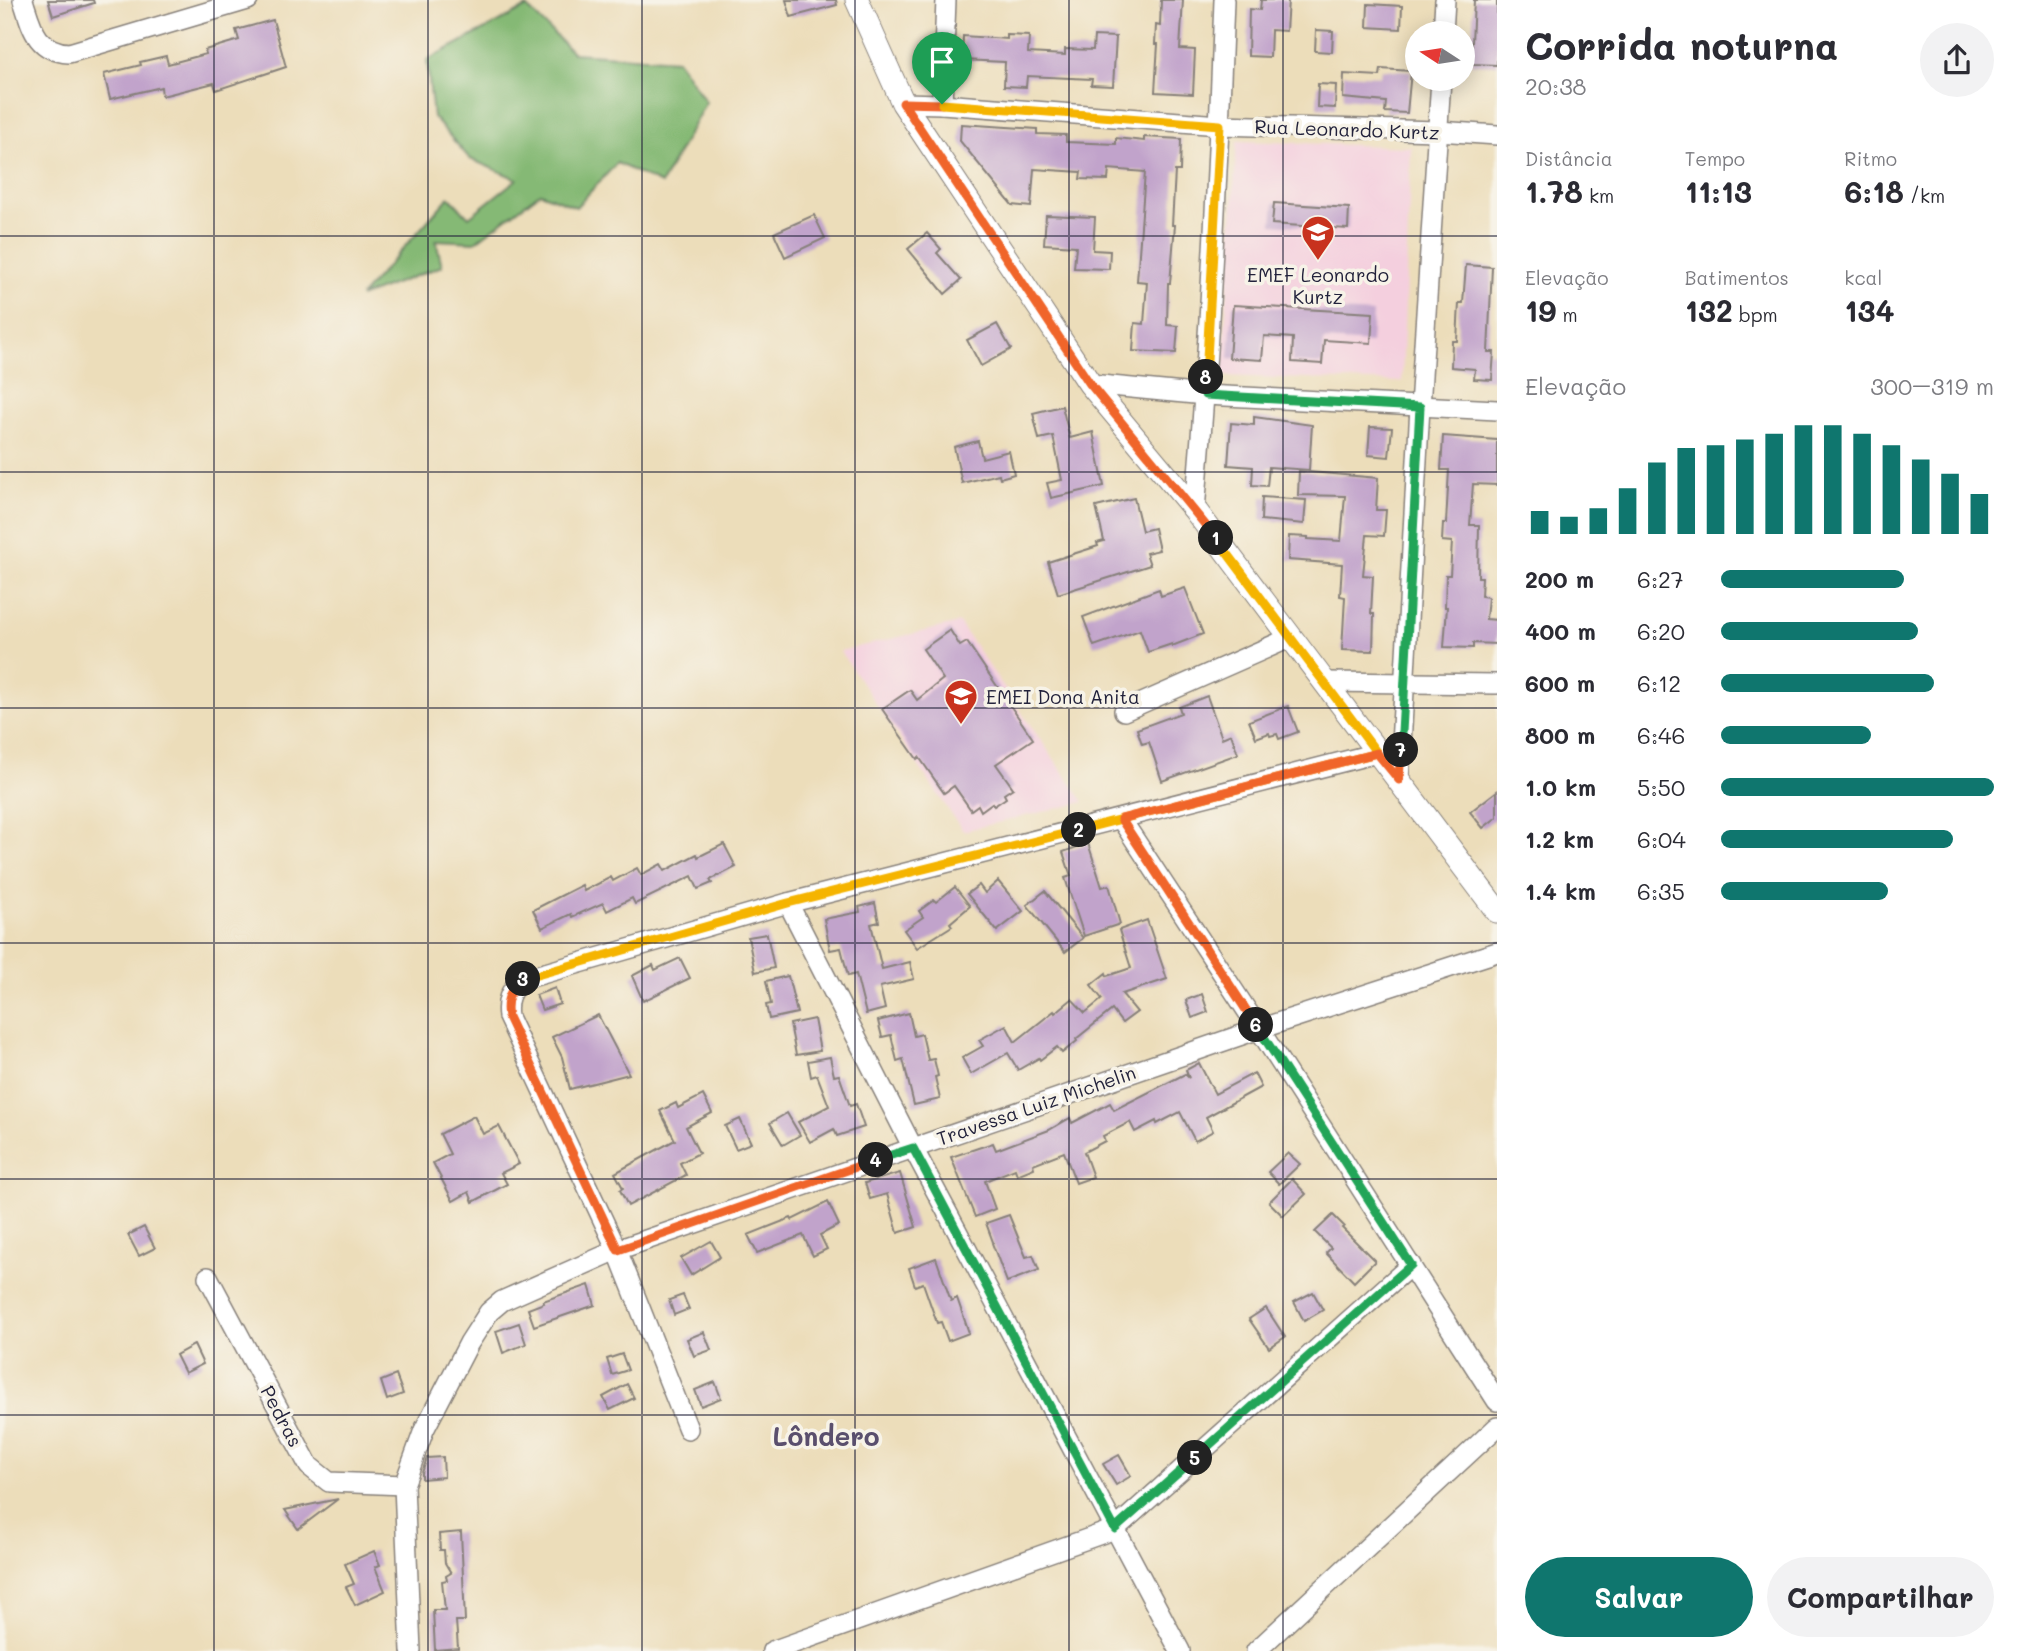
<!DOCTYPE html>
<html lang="pt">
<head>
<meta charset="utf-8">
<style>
  :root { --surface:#fff; --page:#f2f2f3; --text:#2b2b33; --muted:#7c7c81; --accent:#0f766e }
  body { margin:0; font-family:Mali,sans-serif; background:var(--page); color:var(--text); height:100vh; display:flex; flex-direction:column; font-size:26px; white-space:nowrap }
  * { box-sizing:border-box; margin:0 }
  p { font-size:23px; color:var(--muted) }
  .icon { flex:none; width:38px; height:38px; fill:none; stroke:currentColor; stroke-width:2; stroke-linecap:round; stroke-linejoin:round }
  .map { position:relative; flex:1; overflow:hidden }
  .sheet { display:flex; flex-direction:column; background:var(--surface); width:525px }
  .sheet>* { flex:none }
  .needle { width:46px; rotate:282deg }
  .controls { position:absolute; left:1405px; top:21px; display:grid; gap:14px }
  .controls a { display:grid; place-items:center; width:70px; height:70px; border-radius:50%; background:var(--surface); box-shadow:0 4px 18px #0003; font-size:35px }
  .pin { position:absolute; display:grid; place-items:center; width:60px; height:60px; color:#fff; margin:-72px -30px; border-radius:50% 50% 50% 0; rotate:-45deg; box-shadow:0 0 7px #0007 }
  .pin .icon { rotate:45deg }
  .km { position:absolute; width:35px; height:35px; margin:-18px; border-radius:50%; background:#222; color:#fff; font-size:19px; line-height:35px; text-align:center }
  .round { display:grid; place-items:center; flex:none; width:74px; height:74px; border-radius:37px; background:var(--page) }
  .head { display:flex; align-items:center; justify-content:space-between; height:119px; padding:0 28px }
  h1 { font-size:38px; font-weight:700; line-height:52px }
  .stats { display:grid; grid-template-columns:repeat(3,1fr); gap:10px; height:119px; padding:7px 28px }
  .stats div { display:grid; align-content:center }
  .stats b { font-size:30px; font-weight:700 }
  .stats small { font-size:19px; font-weight:400 }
  .stats p { font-size:19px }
  .chart { height:196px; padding:14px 28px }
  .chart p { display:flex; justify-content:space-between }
  .chart svg { width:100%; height:126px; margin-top:7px; stroke:var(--accent); stroke-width:6 }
  .cta { display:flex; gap:14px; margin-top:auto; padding:14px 28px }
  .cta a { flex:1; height:80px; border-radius:42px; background:var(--accent); color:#fff; font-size:28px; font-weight:700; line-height:80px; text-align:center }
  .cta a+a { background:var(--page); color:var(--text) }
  ul { padding:0 28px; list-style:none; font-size:23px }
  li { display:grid; grid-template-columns:112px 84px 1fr; align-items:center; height:52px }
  li i { height:18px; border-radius:9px; background:var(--accent) }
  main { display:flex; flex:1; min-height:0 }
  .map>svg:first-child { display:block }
  .built { fill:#f4cfde }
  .forest { fill:#85b974; stroke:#546e58; stroke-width:2 }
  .building { fill:#c1a3cb }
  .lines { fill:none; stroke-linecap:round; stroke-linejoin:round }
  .minor-casing { stroke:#87807a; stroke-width:22 }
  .tertiary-casing { stroke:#87807a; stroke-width:25 }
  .minor { stroke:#fff; stroke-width:19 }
  .tertiary { stroke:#fff; stroke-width:23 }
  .split-1-casing { stroke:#fff; stroke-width:14 }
  .split-2-casing { stroke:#fff; stroke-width:14 }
  .split-3-casing { stroke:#fff; stroke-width:14 }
  .split-4-casing { stroke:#fff; stroke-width:14 }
  .split-5-casing { stroke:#fff; stroke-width:14 }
  .split-6-casing { stroke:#fff; stroke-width:14 }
  .split-7-casing { stroke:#fff; stroke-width:14 }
  .split-8-casing { stroke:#fff; stroke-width:14 }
  .split-9-casing { stroke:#fff; stroke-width:14 }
  .split-1 { stroke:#f0652b; stroke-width:9 }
  .split-2 { stroke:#f5b400; stroke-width:9 }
  .split-3 { stroke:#f5b400; stroke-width:9 }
  .split-4 { stroke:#f0652b; stroke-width:9 }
  .split-5 { stroke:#22a559; stroke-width:9 }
  .split-6 { stroke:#22a559; stroke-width:9 }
  .split-7 { stroke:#f0652b; stroke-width:9 }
  .split-8 { stroke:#22a559; stroke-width:9 }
  .split-9 { stroke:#f5b400; stroke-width:9 }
  .grid { fill:none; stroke:#22223b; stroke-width:2; stroke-opacity:0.55 }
  .labels { text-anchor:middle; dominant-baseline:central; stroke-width:7; stroke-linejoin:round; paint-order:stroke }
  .street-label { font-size:19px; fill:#22223b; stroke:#f7f3e8 }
  .poi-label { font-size:19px; fill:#22223b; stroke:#f7f3e8 }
  .district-label { font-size:26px; font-weight:bold; fill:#5a4f6d; stroke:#f7f3e8 }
</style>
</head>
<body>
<main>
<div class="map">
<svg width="1497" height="1651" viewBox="0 0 1497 1651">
  <rect width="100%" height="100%" fill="#f7f3e8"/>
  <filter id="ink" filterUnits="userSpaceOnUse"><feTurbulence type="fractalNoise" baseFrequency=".0143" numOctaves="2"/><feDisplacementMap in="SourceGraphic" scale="14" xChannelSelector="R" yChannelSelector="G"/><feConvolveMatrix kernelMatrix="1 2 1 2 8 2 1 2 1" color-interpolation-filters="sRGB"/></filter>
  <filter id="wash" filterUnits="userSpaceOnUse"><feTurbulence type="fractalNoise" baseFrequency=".00686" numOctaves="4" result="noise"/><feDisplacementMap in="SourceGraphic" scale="28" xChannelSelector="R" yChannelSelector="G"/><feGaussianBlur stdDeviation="1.57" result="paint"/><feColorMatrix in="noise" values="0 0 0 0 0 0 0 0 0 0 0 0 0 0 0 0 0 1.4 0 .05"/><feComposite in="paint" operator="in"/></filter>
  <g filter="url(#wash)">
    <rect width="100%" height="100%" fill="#ecddba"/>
    <g class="built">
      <path d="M1237,141L1411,147L1402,382L1222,376Z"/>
      <path d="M959,623L1084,802L963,831L840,651Z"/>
    </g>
    <path class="forest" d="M527,7L573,53L677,60L706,102L661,184L617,163L576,207L540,193L475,242L436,240L442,266L360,297L449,197L469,217L517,179L470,159L433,117L427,60Z"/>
    <g id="blocks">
      <g class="building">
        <path d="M48,0H93L94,3L53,16Z"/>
        <path d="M786,0H836L837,5L791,17Z"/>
        <path d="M1161,0H1183L1180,49L1195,50L1193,94L1155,92L1158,44H1155L1156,25L1160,26Z"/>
        <path d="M1261,0H1288L1286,31L1271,30L1270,57L1248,56L1249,9L1260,10Z"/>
        <path d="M1474,0H1497V65L1471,64Z"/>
        <path d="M1368,4L1402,6L1401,29L1367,27Z"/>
        <path d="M273,20L286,67L216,90L214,83L162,96L161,87L110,99L104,74L141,65L140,62L166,56L168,64L206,54L205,50L239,40L236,30Z"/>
        <path d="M1316,30L1333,31L1332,52L1315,51Z"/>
        <path d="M1007,35L1029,36L1028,53L1065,55V49L1093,50L1094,36L1116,37L1113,86L1091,85L1092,79L1027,76L1026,87L1004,86L1005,62L962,60L963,36L1007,39Z"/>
        <path d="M1381,69L1411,71L1407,113L1385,112L1386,102L1343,98L1344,74L1380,76Z"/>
        <path d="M1318,84L1336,85L1335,108L1317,107Z"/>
        <path d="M961,124L1037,129V134L1066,135V142L1116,144V138L1144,141V137L1181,139L1180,171H1175L1172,225H1175L1170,283H1168L1167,325L1178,326L1176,353L1133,351L1135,323L1144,324L1147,282L1137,281L1145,172L1109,169L1108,180L1080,179L1081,172L1034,169L1031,207L1012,205L960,141Z"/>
        <path d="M1274,203L1349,208L1348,229L1272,224Z"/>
        <path d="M814,215L825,238L785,257L774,233Z"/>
        <path d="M1046,215L1095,217L1093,250L1110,251L1109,269L1074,268L1076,246L1044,244Z"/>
        <path d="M927,233L941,249L937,253L961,280L945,294L908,249Z"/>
        <path d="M1466,265L1492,267L1488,352H1494L1492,380L1474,379L1475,369L1451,367L1452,341H1457L1459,303H1463Z"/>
        <path d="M1233,305L1373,313L1371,343L1324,340L1322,364L1292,362L1293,338L1264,336L1262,360L1229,358Z"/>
        <path d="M997,324L1011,349L981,366L967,340Z"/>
        <path d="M1062,406L1070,438L1093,432L1104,486L1051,498L1047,483L1062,480L1053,436L1039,439L1033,413Z"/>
        <path d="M1254,417L1312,425L1309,470L1269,467L1267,486L1252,485L1253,467L1228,465L1231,423L1254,425Z"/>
        <path d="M1370,427L1392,428L1389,457L1368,455Z"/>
        <path d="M1443,436L1497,440V485L1473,484L1470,525H1479L1478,577H1482L1481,596L1488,597L1486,619L1497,620V644L1473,643V648L1444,647L1447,607H1445L1446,575H1450L1452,542L1442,541L1443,523H1446L1449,470H1441Z"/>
        <path d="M978,441L982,458L1009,451L1014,474L1000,478L999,474L962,483L954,447Z"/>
        <path d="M1299,471L1378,478L1376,510H1386L1384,536L1367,535L1363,575L1373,576L1371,614H1374L1373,651L1342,650L1345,597L1340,596L1342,564L1288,560L1289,536L1308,537V539L1341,541L1345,496L1298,495Z"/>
        <path d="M1262,497L1306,500L1304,524L1261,520Z"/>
        <path d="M1134,498L1142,531L1154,528L1159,550L1146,553L1150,565L1058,594L1048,562L1098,546L1097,543L1104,541L1096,507Z"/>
        <path d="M1185,588L1203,634L1172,646V644L1148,652L1140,630L1094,646L1083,617L1159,589L1161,596Z"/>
        <path d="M950,630L960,646L967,642L1033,739L996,764L1013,788L1004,794L1006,798L994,806L992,803L981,811L978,805L971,810L954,786L944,793L919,757L917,759L882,709L910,690L917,700L943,679L923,649Z"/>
        <path d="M1207,696L1222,738L1231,734L1238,754L1162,781L1149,742L1142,744L1137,729L1181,713L1179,707Z"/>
        <path d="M1288,706L1298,732L1279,739L1277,734L1270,736L1269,733L1256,738L1249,721Z"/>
        <path d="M1497,791V817L1483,828L1470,812Z"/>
        <path d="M1088,843L1102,887L1109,885L1120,924L1084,936L1065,878L1071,876L1063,852Z"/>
        <path d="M724,844L736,867L710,880L712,883L698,889L692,876L635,904L632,898L607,911L603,903L572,917L571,914L542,928L533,910L582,885L584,891L611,877L613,881L637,868L641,875L661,864L665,871L697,854L698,857Z"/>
        <path d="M998,881L1023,911L997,931L967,894L979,885L985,893Z"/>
        <path d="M955,887L970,906L950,923L952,926L917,948L904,930L923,917L919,911L934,900L936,902Z"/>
        <path d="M1045,891L1083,938L1065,952L1027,905Z"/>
        <path d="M875,903L879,922L871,924L882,969L910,962L914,979L880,987L885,1009L866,1014L856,974L848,976L841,948L830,950L824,919L860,912L859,907Z"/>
        <path d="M1147,920L1167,979L1122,994L1137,1012L1122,1023L1112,1010L1076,1039L1077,1041L1062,1053L1057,1047L1040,1060L1039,1058L1018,1070L1008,1053L971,1074L962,1058L983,1046L979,1040L1006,1025L1015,1042L1054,1011L1055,1013L1072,999L1085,1013L1102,999L1091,985L1106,973L1107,976L1131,968L1119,930Z"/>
        <path d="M767,934L774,968L755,972L748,937Z"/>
        <path d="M680,958L690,978L643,1001L632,976L653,965L655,970Z"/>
        <path d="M788,976L797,1013L769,1019L766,1005L771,1004L766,981Z"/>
        <path d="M555,988L560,1004L542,1010L536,995Z"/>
        <path d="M1202,994L1208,1012L1192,1018L1186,1000Z"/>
        <path d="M909,1013L914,1036L922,1034L928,1060L934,1059L938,1076L935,1077L940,1099L914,1105L903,1059L897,1061L891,1035L882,1037L878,1021Z"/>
        <path d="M598,1015L629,1074L570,1089L562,1057L552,1037Z"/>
        <path d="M814,1019L820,1051L796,1055L790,1024Z"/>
        <path d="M830,1057L834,1076L839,1075L850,1106L856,1104L864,1127L837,1136L834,1129L810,1142L798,1122L829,1106L817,1075L811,1077L808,1061Z"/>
        <path d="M1199,1063L1215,1094L1254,1073L1261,1087L1206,1117L1213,1131L1195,1141L1180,1112L1157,1124L1156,1121L1135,1132L1130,1122L1103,1136L1105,1141L1084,1152L1093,1177L1076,1183L1064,1152L1033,1164L1034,1168L1017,1175L1015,1169L985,1181L995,1209L975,1217L951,1157L993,1143L996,1150L1049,1130L1070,1118L1072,1123L1110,1103L1114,1110L1185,1074L1189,1078L1186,1070Z"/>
        <path d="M703,1095L712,1113L686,1127L699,1153L680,1163L686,1175L628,1206L620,1190L623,1188L615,1173L675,1140L660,1111L676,1103L678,1108Z"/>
        <path d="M787,1113L800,1135L783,1145L770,1123Z"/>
        <path d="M474,1116L483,1134L499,1126L519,1164L501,1173L507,1184L473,1202L469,1192L453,1201L433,1163L450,1154L440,1134Z"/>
        <path d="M740,1119L751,1143L736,1149L725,1126Z"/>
        <path d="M1288,1153L1300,1164L1279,1184L1268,1172Z"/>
        <path d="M900,1173L916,1227L898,1233L887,1194L870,1199L865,1183Z"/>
        <path d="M1292,1179L1306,1194L1283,1216L1269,1202Z"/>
        <path d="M828,1202L839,1225L820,1235L827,1249L813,1256L803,1235L757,1253L748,1235L791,1218L792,1220Z"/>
        <path d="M1009,1215L1026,1257L1033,1255L1039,1270L1007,1282L992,1243L993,1242L986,1223Z"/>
        <path d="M1333,1215L1344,1226L1342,1228L1375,1261L1354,1282L1326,1253L1331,1248L1315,1232Z"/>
        <path d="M144,1227L155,1248L139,1256L128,1235Z"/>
        <path d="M711,1241L720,1257L691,1275L681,1258Z"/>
        <path d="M936,1258L951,1301L957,1298L969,1333L948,1341L941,1322L937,1323L923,1283L915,1286L909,1268Z"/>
        <path d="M589,1285L595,1305L534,1326L528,1309L544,1303L543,1301Z"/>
        <path d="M1313,1292L1323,1310L1304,1321L1294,1302Z"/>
        <path d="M683,1295L689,1309L674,1315L669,1300Z"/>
        <path d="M1266,1308L1285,1337L1269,1348L1249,1319Z"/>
        <path d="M519,1323L526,1344L503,1353L496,1331Z"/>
        <path d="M704,1332L711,1350L694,1356L687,1339Z"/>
        <path d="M194,1345L203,1364L185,1373L176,1355Z"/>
        <path d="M622,1354L628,1370L612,1375L607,1359Z"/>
        <path d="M396,1375L403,1394L387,1400L381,1381Z"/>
        <path d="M715,1382L721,1398L701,1406L695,1390Z"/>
        <path d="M627,1384L634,1398L610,1410L603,1397Z"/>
        <path d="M1119,1455L1131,1476L1116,1485L1103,1464Z"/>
        <path d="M443,1457L444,1477L422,1479V1473L427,1458Z"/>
        <path d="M338,1499L298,1529L285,1510Z"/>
        <path d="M461,1532L465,1621H456L458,1648L435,1650L433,1610H445L442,1581L447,1580L446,1576L451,1573L445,1563L444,1550H440L439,1534Z"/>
        <path d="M374,1551L380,1565L375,1567L385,1591L355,1605L346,1587L354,1584L345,1564Z"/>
      </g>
    </g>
  </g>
  <g filter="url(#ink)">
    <use href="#blocks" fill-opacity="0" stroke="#87807a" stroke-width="2"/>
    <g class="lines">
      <defs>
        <g id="minor">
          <path d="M23,0C32,28 36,51 69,53L248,0"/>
          <path d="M1443,33L1445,0"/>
          <path d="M903,103L942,104L1220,125L1438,131L1497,135"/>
          <path d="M942,104L946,0"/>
          <path d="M1090,384L1205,395L1497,410"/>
          <path d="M1195,510C1210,340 1218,170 1224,0"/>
          <path d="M1326,682L1497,684"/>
          <path d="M1124,711L1292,637"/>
          <path d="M1399,780L1420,407L1441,79"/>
          <path d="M1121,819L1259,1029L1497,1401"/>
          <path d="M788,903L913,1148L1180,1651"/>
          <path d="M208,1277L309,1466L329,1482L404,1485"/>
          <path d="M688,1429L617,1250L508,1017C506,1001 509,992 521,980L788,903L1377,753"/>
          <path d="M411,1651L404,1485L424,1430L469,1343L489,1312L502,1301L617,1250L1259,1029L1497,952"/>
          <path d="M772,1651L1115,1529L1411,1265"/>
          <path d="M1256,1651L1497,1427"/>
        </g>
        <path id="tertiary" d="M857,0L903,103L1090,384L1195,510L1497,911"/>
      </defs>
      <use href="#minor" class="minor-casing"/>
      <use href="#tertiary" class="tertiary-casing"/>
      <use href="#minor" class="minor"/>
      <use href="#tertiary" class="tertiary"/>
    </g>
  </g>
  <g class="lines" filter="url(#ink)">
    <defs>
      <path id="split-1" d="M942,104L903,103L1090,384L1216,538"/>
      <path id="split-2" d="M1079,830L1377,753L1216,538"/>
      <path id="split-3" d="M523,979L788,903L1079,830"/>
      <path id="split-4" d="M523,979C509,989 505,1001 508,1017L618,1250L876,1160"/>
      <path id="split-5" d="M876,1160L913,1148L1115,1529L1195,1458"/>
      <path id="split-6" d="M1195,1458L1411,1265L1256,1025"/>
      <path id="split-7" d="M1256,1025L1121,819L1377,753L1399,780L1401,750"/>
      <path id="split-8" d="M1206,377L1205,395L1420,407L1401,750"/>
      <path id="split-9" d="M942,104L1220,125L1206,377"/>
    </defs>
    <use href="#split-1" class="split-1-casing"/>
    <use href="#split-2" class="split-2-casing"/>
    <use href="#split-3" class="split-3-casing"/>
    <use href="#split-4" class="split-4-casing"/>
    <use href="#split-5" class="split-5-casing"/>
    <use href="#split-6" class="split-6-casing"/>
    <use href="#split-7" class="split-7-casing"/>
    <use href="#split-8" class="split-8-casing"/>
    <use href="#split-9" class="split-9-casing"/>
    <use href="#split-1" class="split-1"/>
    <use href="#split-2" class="split-2"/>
    <use href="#split-3" class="split-3"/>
    <use href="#split-4" class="split-4"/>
    <use href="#split-5" class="split-5"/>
    <use href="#split-6" class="split-6"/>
    <use href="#split-7" class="split-7"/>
    <use href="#split-8" class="split-8"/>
    <use href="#split-9" class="split-9"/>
  </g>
  <path class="grid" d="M214,0V1651M428,0V1651M642,0V1651M855,0V1651M1069,0V1651M1283,0V1651M0,236H1497M0,472H1497M0,708H1497M0,943H1497M0,1179H1497M0,1415H1497"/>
  <defs>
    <symbol id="school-pin" viewBox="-11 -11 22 30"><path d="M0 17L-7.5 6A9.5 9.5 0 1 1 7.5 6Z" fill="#c8321e" stroke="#f7f3e8"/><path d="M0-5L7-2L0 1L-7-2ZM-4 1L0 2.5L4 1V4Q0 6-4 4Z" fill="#fff"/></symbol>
  </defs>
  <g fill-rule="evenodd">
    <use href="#school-pin" x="1299" y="213" width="38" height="52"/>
    <use href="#school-pin" x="942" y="677" width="38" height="52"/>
  </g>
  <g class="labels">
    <g class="street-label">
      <text transform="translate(1347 129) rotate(2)">Rua Leonardo Kurtz</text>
      <text transform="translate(1036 1105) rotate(-19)">Travessa Luiz Michelin</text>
      <text transform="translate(282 1416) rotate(62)">Pedras</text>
    </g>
    <g class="poi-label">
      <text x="1318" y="274">EMEF Leonardo<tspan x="1318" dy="22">Kurtz</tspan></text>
      <text x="986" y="696" text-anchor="start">EMEI Dona Anita</text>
    </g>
    <g class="district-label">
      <text x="826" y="1436">Lôndero</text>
    </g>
  </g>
</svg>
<div class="controls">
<a><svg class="needle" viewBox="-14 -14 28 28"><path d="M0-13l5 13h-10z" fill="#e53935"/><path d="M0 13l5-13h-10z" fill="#7c7c81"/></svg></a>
</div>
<div class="pin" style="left:942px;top:104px;background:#1e9e55"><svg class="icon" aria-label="arrive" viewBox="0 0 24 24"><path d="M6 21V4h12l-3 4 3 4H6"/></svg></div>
<b class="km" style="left:1216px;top:538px">1</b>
<b class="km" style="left:1079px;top:830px">2</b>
<b class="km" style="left:523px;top:979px">3</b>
<b class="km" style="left:876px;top:1160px">4</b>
<b class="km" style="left:1195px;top:1458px">5</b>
<b class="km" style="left:1256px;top:1025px">6</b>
<b class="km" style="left:1401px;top:750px">7</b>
<b class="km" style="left:1206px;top:377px">8</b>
</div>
<section class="sheet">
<div class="head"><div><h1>Corrida noturna</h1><p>20:38</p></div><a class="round"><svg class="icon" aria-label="share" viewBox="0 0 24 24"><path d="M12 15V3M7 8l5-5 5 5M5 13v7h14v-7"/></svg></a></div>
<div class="stats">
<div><p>Distância</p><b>1.78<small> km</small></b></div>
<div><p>Tempo</p><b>11:13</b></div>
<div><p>Ritmo</p><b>6:18<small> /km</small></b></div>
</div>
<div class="stats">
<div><p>Elevação</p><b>19<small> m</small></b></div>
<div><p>Batimentos</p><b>132<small> bpm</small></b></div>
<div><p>kcal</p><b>134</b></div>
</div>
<div class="chart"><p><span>Elevação</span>300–319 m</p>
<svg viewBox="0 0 160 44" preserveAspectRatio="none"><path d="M5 44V36M15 44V38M25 44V35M35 44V28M45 44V19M55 44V14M65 44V13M75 44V11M85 44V9M95 44V6M105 44V6M115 44V9M125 44V13M135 44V18M145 44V23M155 44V30"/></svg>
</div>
<ul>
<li><b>200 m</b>6:27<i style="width:67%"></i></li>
<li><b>400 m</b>6:20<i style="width:72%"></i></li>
<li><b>600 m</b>6:12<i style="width:78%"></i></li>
<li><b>800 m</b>6:46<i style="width:55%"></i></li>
<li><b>1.0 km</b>5:50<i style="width:100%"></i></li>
<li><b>1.2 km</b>6:04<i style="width:85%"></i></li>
<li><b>1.4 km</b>6:35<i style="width:61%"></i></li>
</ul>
<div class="cta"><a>Salvar</a><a>Compartilhar</a></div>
</section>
</main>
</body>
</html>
